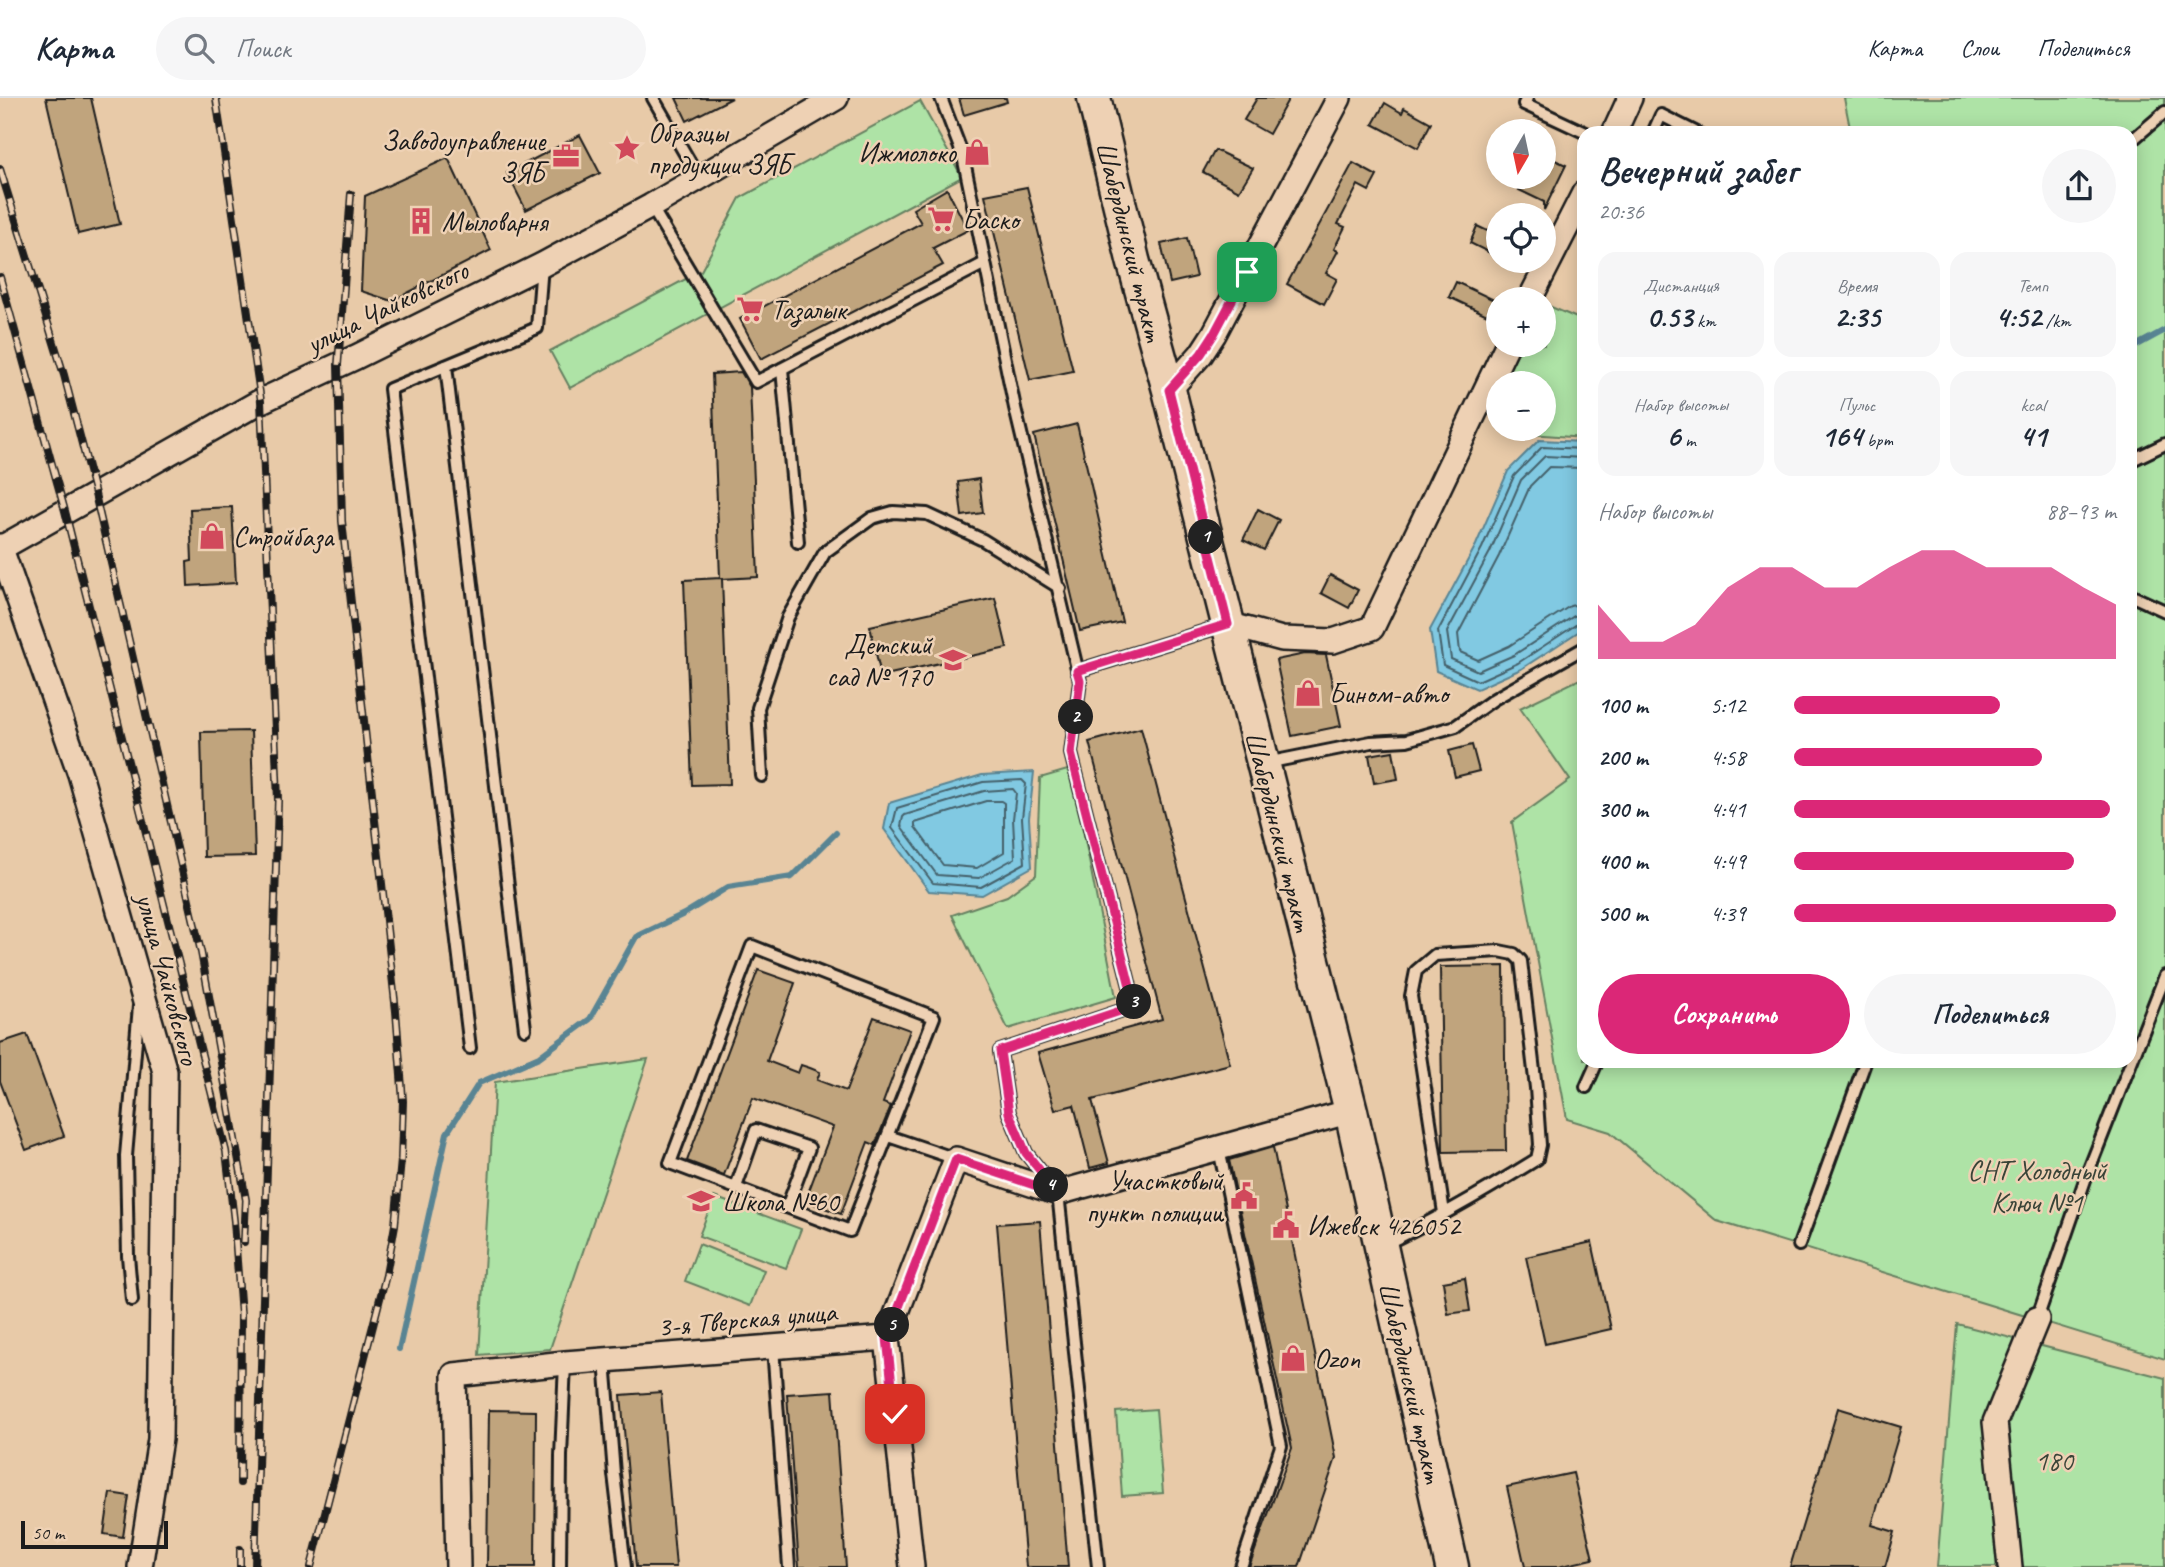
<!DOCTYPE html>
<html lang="ru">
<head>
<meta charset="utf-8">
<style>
  :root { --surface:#fff; --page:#f6f6f7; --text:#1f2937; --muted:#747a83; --line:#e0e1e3; --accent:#db2777 }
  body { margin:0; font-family:Caveat,sans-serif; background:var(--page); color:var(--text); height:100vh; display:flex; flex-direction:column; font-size:26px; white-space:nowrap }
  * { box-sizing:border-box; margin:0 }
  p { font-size:23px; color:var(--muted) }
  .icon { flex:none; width:38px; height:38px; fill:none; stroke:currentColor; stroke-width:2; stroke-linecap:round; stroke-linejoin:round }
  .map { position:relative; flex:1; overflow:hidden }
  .details { position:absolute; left:1577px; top:28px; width:560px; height:942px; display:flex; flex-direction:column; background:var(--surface); border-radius:21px; box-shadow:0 4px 18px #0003 }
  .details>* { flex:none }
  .needle { width:46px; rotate:189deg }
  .buttons { position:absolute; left:1486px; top:21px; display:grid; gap:14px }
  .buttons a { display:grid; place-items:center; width:70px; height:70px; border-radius:50%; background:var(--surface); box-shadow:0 4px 18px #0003; font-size:35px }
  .scale { position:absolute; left:21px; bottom:18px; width:147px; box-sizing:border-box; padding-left:7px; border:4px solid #1c1c1c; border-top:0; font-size:19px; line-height:24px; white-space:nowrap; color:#1c1c1c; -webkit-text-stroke:5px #eed1b4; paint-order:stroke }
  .pin { position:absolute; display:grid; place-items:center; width:60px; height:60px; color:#fff; margin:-30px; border-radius:14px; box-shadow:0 4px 10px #0006 }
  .km { position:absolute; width:35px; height:35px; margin:-18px; border-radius:50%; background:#222; color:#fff; font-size:19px; line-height:35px; text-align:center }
  .round { display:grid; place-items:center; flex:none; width:74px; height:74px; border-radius:37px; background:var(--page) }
  .headline { display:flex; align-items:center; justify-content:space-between; height:119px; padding:0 21px }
  h1 { font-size:38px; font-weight:700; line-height:52px }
  .metrics { display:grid; grid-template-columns:repeat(3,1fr); gap:10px; height:119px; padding:7px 21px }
  .metrics div { display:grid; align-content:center; border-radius:18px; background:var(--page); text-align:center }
  .metrics b { font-size:30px; font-weight:700 }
  .metrics small { font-size:19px; font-weight:400 }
  .metrics p { font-size:19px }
  .chart { height:196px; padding:14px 21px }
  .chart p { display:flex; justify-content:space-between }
  .chart svg { width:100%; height:126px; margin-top:7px; fill:var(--accent); opacity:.7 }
  .button { display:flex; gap:14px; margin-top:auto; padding:14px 21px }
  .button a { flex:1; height:80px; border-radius:42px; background:var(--accent); color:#fff; font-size:28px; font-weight:700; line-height:80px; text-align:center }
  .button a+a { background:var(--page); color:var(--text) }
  ul { padding:0 21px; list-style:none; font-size:23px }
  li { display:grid; grid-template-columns:112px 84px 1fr; align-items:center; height:52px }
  li i { height:18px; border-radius:9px; background:var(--accent) }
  header { display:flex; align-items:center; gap:42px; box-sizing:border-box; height:98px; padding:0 35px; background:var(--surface); border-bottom:2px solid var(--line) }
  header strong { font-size:33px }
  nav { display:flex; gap:38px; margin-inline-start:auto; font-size:24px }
  .search { width:490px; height:63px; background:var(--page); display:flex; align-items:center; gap:18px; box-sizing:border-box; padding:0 24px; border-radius:38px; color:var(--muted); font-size:26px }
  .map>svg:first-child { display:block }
  .green { fill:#aee3a6; stroke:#658061; stroke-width:2 }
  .water { fill:#81c9e2; stroke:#598493; stroke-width:2 }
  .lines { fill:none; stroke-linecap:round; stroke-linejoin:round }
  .shore { stroke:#44616b; stroke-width:2 }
  .stream { stroke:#598493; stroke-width:6 }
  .building { fill:#c0a47d; stroke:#1c1c1c; stroke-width:2 }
  .lane-casing { stroke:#1c1c1c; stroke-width:16 }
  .street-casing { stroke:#1c1c1c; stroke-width:28 }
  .secondary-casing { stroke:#1c1c1c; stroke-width:37 }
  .lane { stroke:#eed1b4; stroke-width:10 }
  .street { stroke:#eed1b4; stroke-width:23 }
  .secondary { stroke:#eed1b4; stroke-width:32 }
  .rail-casing { stroke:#1c1c1c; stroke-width:8 }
  .rail { stroke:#eed1b4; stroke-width:5; stroke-dasharray:16; stroke-linecap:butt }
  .route-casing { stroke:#fff; stroke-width:14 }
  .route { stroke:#db2777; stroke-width:9 }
  .labels { text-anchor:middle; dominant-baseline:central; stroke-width:5; stroke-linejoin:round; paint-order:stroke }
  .poi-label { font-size:28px; fill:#1c1c1c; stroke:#eed1b4; text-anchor:start }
  .street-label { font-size:28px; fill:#1c1c1c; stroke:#eed1b4 }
  .park-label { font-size:28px; fill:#394438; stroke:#eed1b4 }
</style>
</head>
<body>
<header>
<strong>Карта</strong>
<div class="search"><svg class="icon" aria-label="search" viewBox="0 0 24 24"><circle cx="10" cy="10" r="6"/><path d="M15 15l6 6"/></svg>Поиск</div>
<nav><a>Карта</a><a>Слои</a><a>Поделиться</a></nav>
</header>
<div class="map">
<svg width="2165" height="1469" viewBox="0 0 2165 1469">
  <rect width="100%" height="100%" fill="#e8caa8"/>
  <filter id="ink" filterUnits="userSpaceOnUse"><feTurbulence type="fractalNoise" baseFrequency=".0143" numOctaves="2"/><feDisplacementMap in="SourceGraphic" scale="14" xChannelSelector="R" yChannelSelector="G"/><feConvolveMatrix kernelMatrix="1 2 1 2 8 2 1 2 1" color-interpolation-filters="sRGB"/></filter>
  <g filter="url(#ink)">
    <g class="green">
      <path d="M1844,0H2165V1261L1717,1123L1610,1034L1567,1021L1512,724L1570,682L1520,610L1584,579V962H2130V35H1851Z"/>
      <path d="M920,3L962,79L570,290L550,253L701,173L740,100Z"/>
      <path d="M1544,206L1584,223V340L1531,336L1530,331H1544V285H1514L1507,265L1517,247H1544Z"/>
      <path d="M1071,671L1116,899L1008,931L952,817L1007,798L1036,777L1040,680Z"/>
      <path d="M648,961L550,1251L479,1257L495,984Z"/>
      <path d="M714,1099L801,1131L786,1170L699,1138Z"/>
      <path d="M699,1146L764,1172L750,1208L685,1183Z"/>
      <path d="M1957,1226L2165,1280V1469H1937Z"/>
      <path d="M1156,1311L1163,1395L1122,1398L1116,1314Z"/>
    </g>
    <g class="water">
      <path d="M1539,342L1584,344V530L1521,571L1477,591L1436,573L1430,532L1476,447L1508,373Z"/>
      <path d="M1034,674L1029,720L1032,769L982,797L929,793L884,731L889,705L982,677Z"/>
    </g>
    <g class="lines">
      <g class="shore">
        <path d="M1584,351L1542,349L1514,378L1482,450L1438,533L1443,567L1478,583L1518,565L1577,526L1584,525"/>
        <path d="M1584,360L1545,358L1521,382L1490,454L1447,534L1451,561L1478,573L1514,557L1574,518L1584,516"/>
        <path d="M1584,370L1549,369L1530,388L1499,458L1458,536L1460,554L1478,562L1509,548L1570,508L1584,505"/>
        <path d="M1022,682L1026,686L1022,720L1025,765L981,789L933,785L892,730L897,710L983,684Z"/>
        <path d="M1013,691L1016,695L1013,721L1015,760L979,780L937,777L901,728L903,719L905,717L984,693Z"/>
        <path d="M986,703H1001L1004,705V754L977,770L943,767L915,729V725Z"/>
      </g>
      <g class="stream">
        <path d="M2130,251L2165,232"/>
        <path d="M399,1251L447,1035L479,985L539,959L590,921L636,839L684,816L728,789L792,779L836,735"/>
      </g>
    </g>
    <g class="building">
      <path d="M46,0H91L120,126L78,136Z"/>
      <path d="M676,0H732L687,23Z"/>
      <path d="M959,0H1006L1007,4L964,17Z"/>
      <path d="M1257,0H1289L1269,36L1244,22Z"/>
      <path d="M1385,5L1402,15L1404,10L1431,25L1418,50L1373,26Z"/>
      <path d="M580,37L600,75L526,112L507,75Z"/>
      <path d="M1215,52L1253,70L1239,93L1203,74Z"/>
      <path d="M1544,57L1566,67L1544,112V104L1519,92L1526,79H1544Z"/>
      <path d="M448,60L491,152L392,203L361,193L365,98Z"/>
      <path d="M1353,65L1377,78L1369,93L1358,87L1338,126L1345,129L1334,151L1338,153L1326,175L1337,181L1324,206L1287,186Z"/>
      <path d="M1027,89L1073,273L1030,282L985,97Z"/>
      <path d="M947,91L968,132L933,150L943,167L761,261L740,221L921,125L913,111Z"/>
      <path d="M1477,128L1498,138V159L1470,145Z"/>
      <path d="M1187,140L1196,179L1170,185L1161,146Z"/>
      <path d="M1456,184L1494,202L1487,217L1449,199Z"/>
      <path d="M741,274L750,289L758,479L722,481L730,686L692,687L684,482L720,480L712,276Z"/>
      <path d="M1077,326L1122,524L1080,533L1034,337Z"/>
      <path d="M979,381L983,415L962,418L958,384Z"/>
      <path d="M232,409L236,485L188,488L187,464L192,463L190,411Z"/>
      <path d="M1258,411L1279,422L1264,452L1243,442Z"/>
      <path d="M1330,477L1358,492L1349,510L1321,495Z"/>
      <path d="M995,500L1007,550L881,578L870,528Z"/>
      <path d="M1305,556L1326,557L1341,628L1292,638L1276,562Z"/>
      <path d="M1141,630L1230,966L1092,1002L1109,1065L1090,1070L1074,1007L1055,1012L1038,955L1162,921L1089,644Z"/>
      <path d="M251,633L255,758L204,759L201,634Z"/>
      <path d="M1472,647L1479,673L1455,679L1449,653Z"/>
      <path d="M1393,653L1398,681L1374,685L1369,657Z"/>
      <path d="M1504,868L1506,1053L1443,1054L1440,869Z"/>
      <path d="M758,872L795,885L767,963L798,975L801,967L810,970L820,974L817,982L846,993L874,919L910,932L883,1005L891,1008L875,1047L868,1044L841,1116L805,1103L833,1029L753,1000L724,1077L687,1063Z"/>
      <path d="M27,936L64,1038L26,1052L0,983V945Z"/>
      <path d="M1273,1049L1336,1360L1299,1469H1249L1292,1350L1229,1062Z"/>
      <path d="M1040,1123L1068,1469H1026L997,1126Z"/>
      <path d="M1592,1144L1611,1231L1545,1246L1526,1159Z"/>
      <path d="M1465,1180L1470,1213L1448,1216L1443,1184Z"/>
      <path d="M833,1293L846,1469H799L787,1296Z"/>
      <path d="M661,1294L676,1469H636L621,1297Z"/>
      <path d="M1838,1310L1901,1329L1872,1427L1895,1434L1885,1469H1790Z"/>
      <path d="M489,1312L536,1313L535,1469H487Z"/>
      <path d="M1573,1375L1593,1461L1558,1469H1525L1507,1389Z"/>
      <path d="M110,1395L129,1398L123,1439L104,1436Z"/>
    </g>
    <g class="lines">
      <defs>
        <g id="lane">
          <path d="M653,0L699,80"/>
          <path d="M941,0L963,58L1015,310L1080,583L1071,655L1135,908L1000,953L1009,1015L1026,1055L1058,1095L1098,1469"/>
          <path d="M1527,0L1524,6L1586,35"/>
          <path d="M1653,35L1661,17L1697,35"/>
          <path d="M2130,44L2165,14"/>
          <path d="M651,108L756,284L985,165"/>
          <path d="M446,268L525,931"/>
          <path d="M782,271L798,444"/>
          <path d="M2130,363L2165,346"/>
          <path d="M2130,497L2165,513"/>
          <path d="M1077,573L1225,527"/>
          <path d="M1266,665L1371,644L1407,642L1456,628L1494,601L1584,550"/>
          <path d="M762,678L758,610L788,519L825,454L872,420L893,414L927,416L983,442L1060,490"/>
          <path d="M752,848L934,919L850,1133L670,1065Z"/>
          <path d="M470,950L390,291L537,230L542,167"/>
          <path d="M1586,989L1598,962"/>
          <path d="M888,1038L956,1061"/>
          <path d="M1219,1051L1281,1348L1241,1469"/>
          <path d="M736,1089L756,1032L809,1050L787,1109"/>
          <path d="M1383,1147C1436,1122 1487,1092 1537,1061L1540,1047L1536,990L1521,863L1514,856L1499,853L1435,857L1416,873L1411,898L1444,1115"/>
          <path d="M1799,1147L1866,962"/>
          <path d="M132,1202L128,1158L126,1058L139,908"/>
          <path d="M2037,1221L2086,1079L2165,878"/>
          <path d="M773,1249L789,1469"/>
          <path d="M605,1262L614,1376L625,1469"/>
          <path d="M560,1469L561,1358L565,1265"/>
        </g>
        <g id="street">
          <path d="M1614,35L1630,0"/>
          <path d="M1530,201L1584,95"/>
          <path d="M1169,292L1201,256L1214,236L1339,0"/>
          <path d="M0,448L80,676L165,974L160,1341L140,1469"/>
          <path d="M1,450L261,303L356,259L542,167L651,108L836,0"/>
          <path d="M1228,526L1282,541L1333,543L1372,530L1507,247"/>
          <path d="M887,1240L912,1469"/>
          <path d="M458,1469L454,1277L565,1265L887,1240L956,1061L1058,1095L1351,1013"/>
          <path d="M2010,1469L1995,1324L2037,1221"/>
        </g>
        <path id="secondary" d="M1094,0L1133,162L1169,292L1351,1013L1452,1469"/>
      </defs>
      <use href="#lane" class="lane-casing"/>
      <use href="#street" class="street-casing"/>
      <use href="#secondary" class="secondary-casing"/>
      <use href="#lane" class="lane"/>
      <use href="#street" class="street"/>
      <use href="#secondary" class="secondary"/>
      <defs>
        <g id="rail">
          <path d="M216,0L261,303L278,702L255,1469"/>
          <path d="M0,71L64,277L95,396L201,854L246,1102L244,1144"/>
          <path d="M0,179L65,413L226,1053L234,1123L241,1217L240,1385"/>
          <path d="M240,1451V1469"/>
          <path d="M311,1469L386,1177L395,1127L401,1062L403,1003L396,913L342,423L338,267L351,96"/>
        </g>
      </defs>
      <use href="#rail" class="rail-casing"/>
      <use href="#rail" class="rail"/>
    </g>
  </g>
  <g class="lines" filter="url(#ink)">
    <defs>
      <path id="route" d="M895,1316L887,1240L956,1061L1058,1095L1026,1055L1009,1015L1000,953L1135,908L1071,655L1080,583L1077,573L1228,526L1169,292L1201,256L1214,236L1247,174"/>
    </defs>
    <use href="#route" class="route-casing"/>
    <use href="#route" class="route"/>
  </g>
  <defs>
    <symbol id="sight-bare" viewBox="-9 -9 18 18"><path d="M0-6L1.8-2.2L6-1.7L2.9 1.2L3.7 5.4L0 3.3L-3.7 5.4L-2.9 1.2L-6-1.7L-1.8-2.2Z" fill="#d1495b" stroke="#eed1b4" stroke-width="2.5" paint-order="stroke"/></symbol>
    <symbol id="shop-bare" viewBox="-9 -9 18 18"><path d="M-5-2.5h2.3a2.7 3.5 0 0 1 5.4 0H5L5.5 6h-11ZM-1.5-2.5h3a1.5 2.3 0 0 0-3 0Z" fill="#d1495b" stroke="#eed1b4" stroke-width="2.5" paint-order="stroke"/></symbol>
    <symbol id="office-bare" viewBox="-9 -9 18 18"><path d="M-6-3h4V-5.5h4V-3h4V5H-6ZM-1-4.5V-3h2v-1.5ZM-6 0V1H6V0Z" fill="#d1495b" stroke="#eed1b4" stroke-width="2.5" paint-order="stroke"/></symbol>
    <symbol id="supermarket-bare" viewBox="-9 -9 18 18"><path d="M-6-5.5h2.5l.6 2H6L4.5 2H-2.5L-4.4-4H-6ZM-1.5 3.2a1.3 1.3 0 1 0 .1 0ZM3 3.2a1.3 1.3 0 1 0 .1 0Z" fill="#d1495b" stroke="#eed1b4" stroke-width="2.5" paint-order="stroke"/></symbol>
    <symbol id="building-bare" viewBox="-9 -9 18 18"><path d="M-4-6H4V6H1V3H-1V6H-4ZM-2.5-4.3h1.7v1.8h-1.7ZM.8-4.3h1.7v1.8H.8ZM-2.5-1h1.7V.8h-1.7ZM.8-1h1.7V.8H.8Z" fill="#d1495b" stroke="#eed1b4" stroke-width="2.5" paint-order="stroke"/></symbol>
    <symbol id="school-bare" viewBox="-9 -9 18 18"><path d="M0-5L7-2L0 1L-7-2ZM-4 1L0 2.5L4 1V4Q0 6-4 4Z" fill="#d1495b" stroke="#eed1b4" stroke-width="2.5" paint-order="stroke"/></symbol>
    <symbol id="civic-bare" viewBox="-9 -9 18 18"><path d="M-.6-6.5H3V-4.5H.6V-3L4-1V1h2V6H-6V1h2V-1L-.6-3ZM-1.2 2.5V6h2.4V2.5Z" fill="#d1495b" stroke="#eed1b4" stroke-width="2.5" paint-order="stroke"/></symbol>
  </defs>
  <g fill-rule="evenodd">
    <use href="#sight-bare" x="608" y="31" width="38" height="38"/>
    <use href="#shop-bare" x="958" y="35" width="38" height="38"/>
    <use href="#office-bare" x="547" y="39" width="38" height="38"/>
    <use href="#supermarket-bare" x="922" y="102" width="38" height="38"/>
    <use href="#building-bare" x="402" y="104" width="38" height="38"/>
    <use href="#supermarket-bare" x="731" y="192" width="38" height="38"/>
    <use href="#shop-bare" x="193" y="419" width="38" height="38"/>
    <use href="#school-bare" x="934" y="543" width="38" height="38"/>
    <use href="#shop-bare" x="1289" y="576" width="38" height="38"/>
    <use href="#civic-bare" x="1225" y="1079" width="38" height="38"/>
    <use href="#school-bare" x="682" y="1084" width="38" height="38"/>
    <use href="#civic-bare" x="1267" y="1108" width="38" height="38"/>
    <use href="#shop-bare" x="1274" y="1241" width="38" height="38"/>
  </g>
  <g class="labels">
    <g class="poi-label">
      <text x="648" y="34">Образцы<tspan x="648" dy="32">продукции ЗЯБ</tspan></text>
      <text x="545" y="42" text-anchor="end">Заводоуправление<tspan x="545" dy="32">ЗЯБ</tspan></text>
      <text x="956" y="54" text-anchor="end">Ижмолоко</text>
      <text x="962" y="121">Баско</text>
      <text x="442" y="123">Мыловарня</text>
      <text x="771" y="211">Тазалык</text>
      <text x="233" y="438">Стройбаза</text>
      <text x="932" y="546" text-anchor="end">Детский<tspan x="932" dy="32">сад № 170</tspan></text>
      <text x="1329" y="595">Бином-авто</text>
      <text x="1223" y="1082" text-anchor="end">Участковый<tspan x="1223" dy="32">пункт полиции</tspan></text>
      <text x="722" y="1103">Школа №60</text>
      <text x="1307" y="1127">Ижевск 426052</text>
      <text x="1314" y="1260">Ozon</text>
    </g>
    <g class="street-label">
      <text transform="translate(1130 143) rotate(76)">Шабердинский тракт</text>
      <text transform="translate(387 209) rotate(-26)">улица Чайковского</text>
      <text transform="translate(1279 733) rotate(76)">Шабердинский тракт</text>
      <text transform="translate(168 881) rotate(75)">улица Чайковского</text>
      <text transform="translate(747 1221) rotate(-5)">3-я Тверская улица</text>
      <text transform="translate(1411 1284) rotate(77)">Шабердинский тракт</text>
    </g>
    <g class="park-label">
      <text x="2037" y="1072">СНТ Холодный<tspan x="2037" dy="32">Ключ №1</tspan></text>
      <text x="2054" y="1362">180</text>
    </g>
  </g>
</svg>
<div class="buttons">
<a><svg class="needle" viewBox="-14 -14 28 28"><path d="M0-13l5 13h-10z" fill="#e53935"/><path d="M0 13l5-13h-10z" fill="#747a83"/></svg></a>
<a><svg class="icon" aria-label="locate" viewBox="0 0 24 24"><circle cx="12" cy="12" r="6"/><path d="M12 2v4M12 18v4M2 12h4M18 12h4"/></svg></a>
<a>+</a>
<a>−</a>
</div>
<div class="scale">50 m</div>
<div class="pin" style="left:1247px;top:174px;background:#1e9e55"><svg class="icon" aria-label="arrive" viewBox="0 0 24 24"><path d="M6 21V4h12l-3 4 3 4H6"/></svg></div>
<div class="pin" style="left:895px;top:1316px;background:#d93025"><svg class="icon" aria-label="check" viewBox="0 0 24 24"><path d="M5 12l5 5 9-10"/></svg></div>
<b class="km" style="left:1206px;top:439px">1</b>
<b class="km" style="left:1076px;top:619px">2</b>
<b class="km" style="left:1134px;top:904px">3</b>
<b class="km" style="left:1051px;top:1087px">4</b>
<b class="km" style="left:892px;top:1227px">5</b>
<section class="details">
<div class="headline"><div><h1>Вечерний забег</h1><p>20:36</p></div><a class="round"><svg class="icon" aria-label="share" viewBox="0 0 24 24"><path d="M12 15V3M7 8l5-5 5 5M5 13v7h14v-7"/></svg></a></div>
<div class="metrics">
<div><p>Дистанция</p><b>0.53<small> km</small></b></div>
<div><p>Время</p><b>2:35</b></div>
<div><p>Темп</p><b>4:52<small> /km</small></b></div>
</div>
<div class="metrics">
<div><p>Набор высоты</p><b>6<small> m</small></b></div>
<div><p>Пульс</p><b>164<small> bpm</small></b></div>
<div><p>kcal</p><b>41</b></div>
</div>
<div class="chart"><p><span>Набор высоты</span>88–93 m</p>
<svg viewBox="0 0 160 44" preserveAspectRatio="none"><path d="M0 44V25L10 38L20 38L30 32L40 19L50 12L60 12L70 19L80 19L90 12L100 6L110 6L120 12L130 12L140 12L150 19L160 25V44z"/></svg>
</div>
<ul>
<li><b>100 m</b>5:12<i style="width:64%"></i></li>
<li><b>200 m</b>4:58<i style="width:77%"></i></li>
<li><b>300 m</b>4:41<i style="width:98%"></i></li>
<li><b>400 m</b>4:49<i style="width:87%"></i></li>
<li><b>500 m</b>4:39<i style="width:100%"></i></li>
</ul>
<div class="button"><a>Сохранить</a><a>Поделиться</a></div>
</section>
</div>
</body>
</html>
